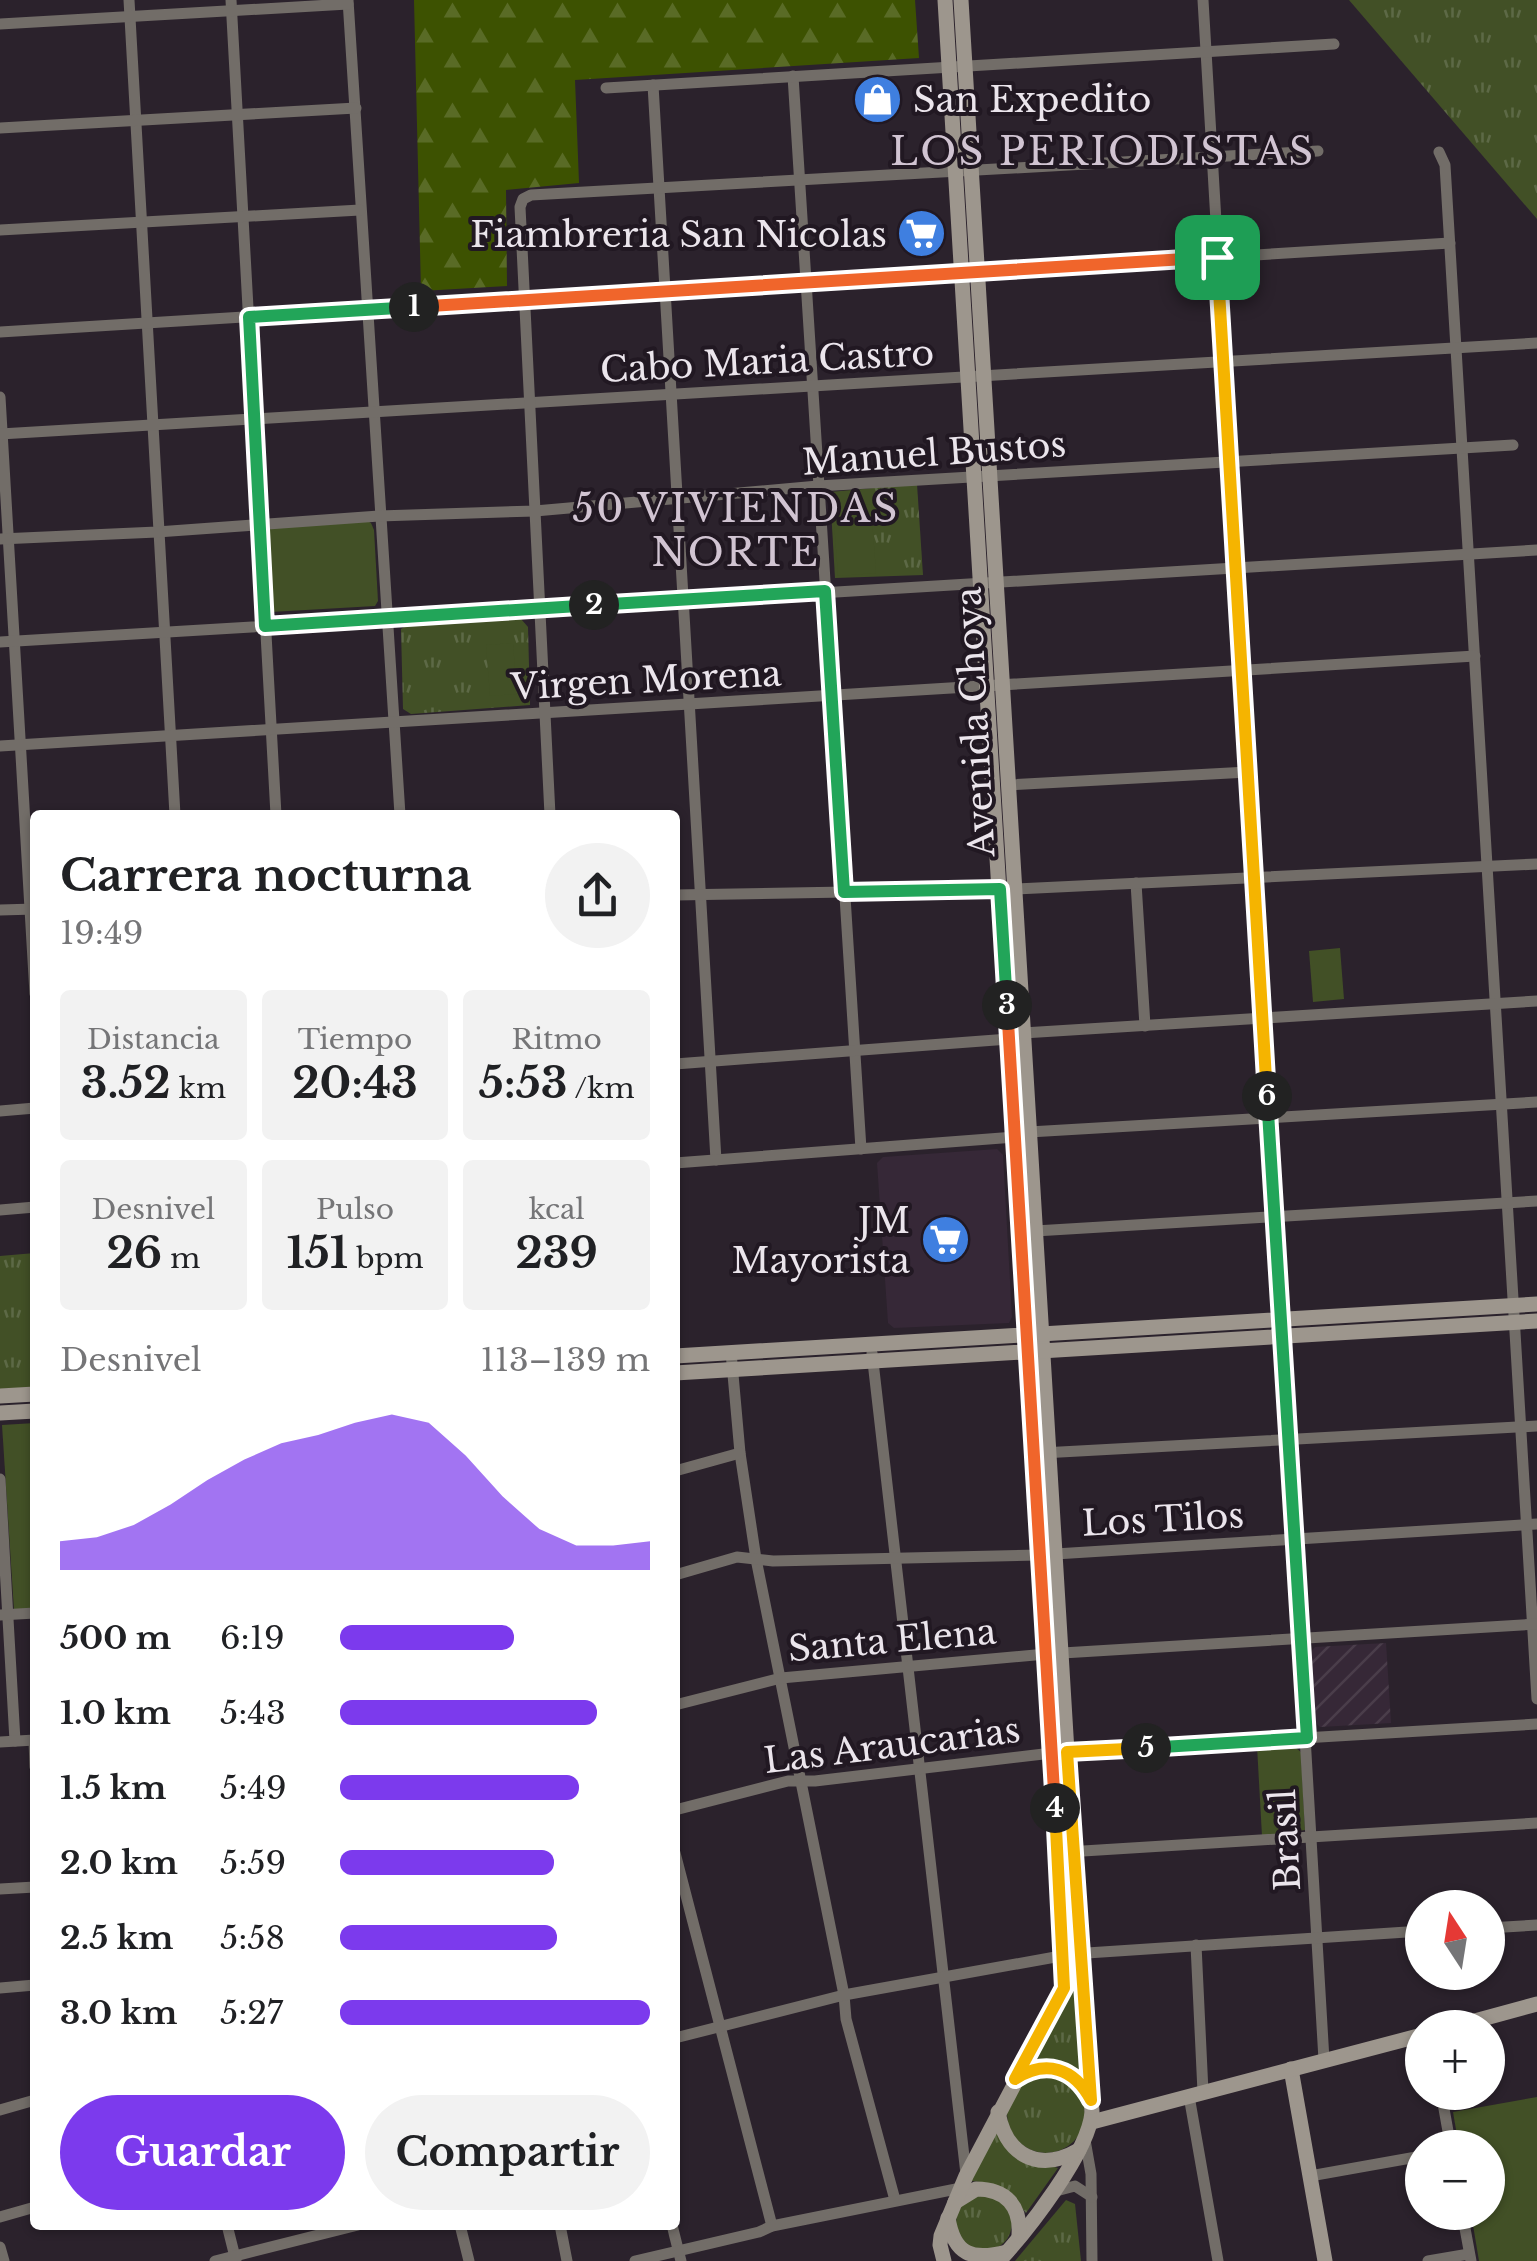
<!DOCTYPE html>
<html lang="es">
<head>
<meta charset="utf-8">
<style>
  :root { --surface:#fff; --page:#f2f2f2; --text:#202124; --muted:#757577; --accent:#7c3aed }
  body { margin:0; font-family:"Libre Baskerville",serif; background:var(--page); color:var(--text); height:100vh; display:flex; flex-direction:column; font-size:38px; white-space:nowrap }
  * { box-sizing:border-box; margin:0 }
  p { font-size:32px; color:var(--muted) }
  .icon { flex:none; width:55px; height:55px; fill:none; stroke:currentColor; stroke-width:2; stroke-linecap:round; stroke-linejoin:round }
  .map { position:relative; flex:1; overflow:hidden }
  .side { position:absolute; left:30px; top:810px; width:650px; height:1420px; display:flex; flex-direction:column; background:var(--surface); border-radius:10px; box-shadow:0 2px 8px #0004 }
  .side>* { flex:none }
  .needle { width:65px; rotate:348deg }
  .fabs { position:absolute; left:1405px; top:1890px; display:grid; gap:20px }
  .fabs a { display:grid; place-items:center; width:100px; height:100px; border-radius:50%; background:var(--surface); box-shadow:0 2px 8px #0004; font-size:50px }
  .pin { position:absolute; display:grid; place-items:center; width:85px; height:85px; color:#fff; margin:-42px; border-radius:20px; box-shadow:0 5px 15px #0006 }
  .km { position:absolute; width:50px; height:50px; margin:-25px; border-radius:50%; background:#222; color:#fff; font-size:28px; line-height:50px; text-align:center }
  .round { display:grid; place-items:center; flex:none; width:105px; height:105px; border-radius:52px; background:var(--page) }
  .overview { display:flex; align-items:center; justify-content:space-between; height:170px; padding:0 30px }
  h1 { font-size:45px; font-weight:700; line-height:75px }
  .metrics { display:grid; grid-template-columns:repeat(3,1fr); gap:15px; height:170px; padding:10px 30px }
  .metrics div { display:grid; align-content:center; border-radius:10px; background:var(--page); text-align:center }
  .metrics b { font-size:42px; font-weight:700 }
  .metrics small { font-size:28px; font-weight:400 }
  .metrics p { font-size:28px }
  .chart { height:280px; padding:20px 30px }
  .chart p { display:flex; justify-content:space-between }
  .chart svg { width:100%; height:180px; margin-top:10px; fill:var(--accent); opacity:.7 }
  .primary-button { display:flex; gap:20px; margin-top:auto; padding:20px 30px }
  .primary-button a { flex:1; height:115px; border-radius:60px; background:var(--accent); color:#fff; font-size:40px; font-weight:700; line-height:115px; text-align:center }
  .primary-button a+a { background:var(--page); color:var(--text) }
  ul { padding:0 30px; list-style:none; font-size:32px }
  li { display:grid; grid-template-columns:160px 120px 1fr; align-items:center; height:75px }
  li i { height:25px; border-radius:12px; background:var(--accent) }
  .map>svg:first-child { display:block }
  .built { fill:#362837 }
  .industrial { fill:url(#industrial-furrows) }
  .grass { fill:url(#grass-tufts) }
  .forest { fill:url(#forest-firs) }
  .green { fill:#425026 }
  .lines { fill:none; stroke-linecap:round; stroke-linejoin:round }
  .street { stroke:#726d68; stroke-width:11 }
  .secondary { stroke:#9d968d; stroke-width:15 }
  .split-1-casing { stroke:#fff; stroke-width:20 }
  .split-2-casing { stroke:#fff; stroke-width:20 }
  .split-3-casing { stroke:#fff; stroke-width:20 }
  .split-4-casing { stroke:#fff; stroke-width:20 }
  .split-5-casing { stroke:#fff; stroke-width:20 }
  .split-6-casing { stroke:#fff; stroke-width:20 }
  .split-7-casing { stroke:#fff; stroke-width:20 }
  .split-1 { stroke:#f0652b; stroke-width:12 }
  .split-2 { stroke:#22a559; stroke-width:12 }
  .split-3 { stroke:#22a559; stroke-width:12 }
  .split-4 { stroke:#f0652b; stroke-width:12 }
  .split-5 { stroke:#f5b400; stroke-width:12 }
  .split-6 { stroke:#22a559; stroke-width:12 }
  .split-7 { stroke:#f5b400; stroke-width:12 }
  .labels { text-anchor:middle; dominant-baseline:central; stroke-width:8; stroke-linejoin:round; paint-order:stroke }
  .poi-label { font-size:35px; fill:#ebe5ec; stroke:#211822; text-anchor:end }
  .street-label { font-size:35px; fill:#ebe5ec; stroke:#211822 }
  .neighbourhood-label { font-size:38px; letter-spacing:2.5px; fill:#d1c4d2; stroke:#211822 }
</style>
</head>
<body>
<div class="map">
<svg width="1537" height="2261" viewBox="0 0 1537 2261">
  <defs>
    <pattern id="industrial-furrows" width="10" height="10" patternUnits="userSpaceOnUse" patternTransform="scale(2.5)"><rect width="10" height="10" fill="#362837"/><path d="M-1 1l2-2M0 10L10 0M9 11l2-2" fill="none" stroke="#4a3d4a"/></pattern>
    <pattern id="grass-tufts" width="24" height="20" patternUnits="userSpaceOnUse" patternTransform="scale(2.5)"><rect width="24" height="20" fill="#425026"/><path d="M3 7l-1-3M5 7V3M7 7l1-3M15 17l-1-3M17 17v-4M19 17l1-3" fill="none" stroke="#5d6946"/></pattern>
    <pattern id="forest-firs" width="22" height="20" patternUnits="userSpaceOnUse" patternTransform="scale(2.5)"><rect width="22" height="20" fill="#3d5201"/><path d="M5 1l3.5 6h-7zM16 11l3.5 6h-7z" fill="#596b26"/></pattern>
  </defs>
  <rect width="100%" height="100%" fill="#2b222c"/>
  <path class="built" d="M997,1149L1003,1155L1012,1317L1009,1323L894,1328L888,1323L877,1163L883,1157Z"/>
  <path class="industrial" d="M1386,1643L1391,1723L1320,1727L1315,1722L1310,1653L1315,1647Z"/>
  <g class="grass">
    <path d="M1349,0H1537V219Z"/>
    <path d="M917,484L923,575L835,578L830,492Z"/>
    <path d="M521,619L528,627L530,705L411,714L403,709L401,629L407,625Z"/>
    <path d="M35,1253V1387L0,1389V1256Z"/>
    <path d="M1072,1970H1075L1081,2072L1033,2063L1072,1980Z"/>
    <circle cx="1046" cy="2114" r="39"/>
    <path d="M996,2132L1014,2156L1058,2168L1026,2213C1006,2189 1005,2184 971,2181Z"/>
    <circle cx="984" cy="2223" r="28"/>
    <path d="M1066,2200L1075,2204L1081,2261H1015Z"/>
  </g>
  <path class="forest" d="M414,0H915L919,58L575,80L579,183L506,190L507,286L421,291Z"/>
  <g class="green">
    <path d="M871,504L876,573L838,576L833,507Z"/>
    <path d="M364,519L371,523L374,530L378,601L375,606L271,612L265,527Z"/>
    <path d="M513,643L517,694L490,696L486,645Z"/>
    <path d="M1340,948L1344,999L1313,1002L1309,951Z"/>
    <path d="M35,1423V1609L14,1610L2,1425Z"/>
    <path d="M1292,1745L1301,1752L1305,1830L1262,1836L1257,1746Z"/>
    <path d="M1537,2097V2261H1479L1471,2213L1488,2212V2148L1459,2147L1453,2112Z"/>
  </g>
  <g class="lines">
    <g class="street">
      <path d="M129,0L175,815"/>
      <path d="M231,0L276,815"/>
      <path d="M348,0L400,815"/>
      <path d="M1203,0L1324,2060"/>
      <path d="M0,24L348,4"/>
      <path d="M793,76L861,1149"/>
      <path d="M653,85L716,1160"/>
      <path d="M606,88L1334,44"/>
      <path d="M0,128L356,108"/>
      <path d="M1439,152L1445,165L1537,1699"/>
      <path d="M0,230L360,210"/>
      <path d="M0,332L1450,243"/>
      <path d="M0,397L35,994"/>
      <path d="M0,434L1537,343"/>
      <path d="M0,539L157,532L379,516L535,511L818,486L1513,445"/>
      <path d="M0,642L1537,550"/>
      <path d="M0,746L1475,656"/>
      <path d="M1008,785L1248,772"/>
      <path d="M550,815L520,207L523,199L531,195L1318,151"/>
      <path d="M1136,883L1145,1026"/>
      <path d="M675,895L1015,889L1537,864"/>
      <path d="M0,910L35,909"/>
      <path d="M675,1064L1009,1039L1023,1033L1537,1001"/>
      <path d="M0,1111L35,1108"/>
      <path d="M675,1163L1015,1137L1029,1132L1537,1102"/>
      <path d="M0,1210L35,1207"/>
      <path d="M1035,1231L1537,1201"/>
      <path d="M731,1352L740,1453L756,1559L844,1995L846,2019L895,2200"/>
      <path d="M872,1353L966,2174"/>
      <path d="M1042,1453L1537,1426"/>
      <path d="M675,1471L740,1453"/>
      <path d="M0,1479L15,1741"/>
      <path d="M675,1575L737,1557L773,1561L1039,1555L1537,1524"/>
      <path d="M0,1615L35,1613"/>
      <path d="M675,1705L781,1678L1046,1654L1537,1624"/>
      <path d="M34,1740L35,1767"/>
      <path d="M0,1742L35,1740"/>
      <path d="M675,1810L788,1781H815L1052,1753L1537,1724"/>
      <path d="M1067,1852L1537,1823"/>
      <path d="M675,1853L772,2226"/>
      <path d="M0,1889L35,1887"/>
      <path d="M1488,1928L1537,1925"/>
      <path d="M1196,1945L1203,2092"/>
      <path d="M0,1988L35,1985"/>
      <path d="M675,2038L844,1995L1072,1954L1422,1931"/>
      <path d="M1441,2092L1451,2148"/>
      <path d="M1189,2096L1218,2261"/>
      <path d="M0,2110L35,2100"/>
      <path d="M1085,2140L1091,2174L1092,2261"/>
      <path d="M1310,2176L1422,2156"/>
      <path d="M1056,2191L1075,2186L1092,2197"/>
      <path d="M1462,2212L1471,2261"/>
      <path d="M0,2217L35,2207"/>
      <path d="M227,2225L236,2261"/>
      <path d="M460,2225L469,2261"/>
      <path d="M560,2225L567,2261"/>
      <path d="M672,2225L681,2261"/>
      <path d="M0,2247L4,2261"/>
      <path d="M215,2261L358,2225"/>
      <path d="M635,2261L759,2232L772,2226L961,2188"/>
      <path d="M1428,2261L1469,2254"/>
    </g>
    <g class="secondary">
      <path d="M961,0L1073,1851L1092,2112C1089,2152 1027,2231 999,2261"/>
      <path d="M675,1356L1537,1304"/>
      <path d="M675,1373L1537,1321"/>
      <path d="M0,1396L35,1394"/>
      <path d="M0,1413L35,1411"/>
      <path d="M1449,2028L1537,2004"/>
      <path d="M1291,2069L1325,2261"/>
      <path d="M1015,2079C1045,2060 1073,2066 1090,2098"/>
      <path d="M998,2112C1006,2156 1039,2173 1079,2150"/>
      <path d="M1092,2122L1422,2035"/>
      <path d="M955,2202L976,2189C1006,2189 1021,2206 1019,2235"/>
      <path d="M948,2218C954,2255 972,2261 1007,2252"/>
      <path d="M944,2261L940,2245L941,2236L966,2176L1061,1996L1065,1980L945,0"/>
    </g>
  </g>
  <g class="lines">
    <defs>
      <path id="split-1" d="M414,307L1217,257"/>
      <path id="split-2" d="M414,307L249,317L265,626L594,605"/>
      <path id="split-3" d="M594,605L825,591L844,892L1000,889L1007,1005"/>
      <path id="split-4" d="M1007,1005L1055,1808"/>
      <path id="split-5" d="M1055,1808L1064,1988L1015,2079C1046,2059 1074,2068 1091,2100L1067,1752L1146,1748"/>
      <path id="split-6" d="M1146,1748L1307,1738L1267,1096"/>
      <path id="split-7" d="M1217,257L1267,1096"/>
    </defs>
    <use href="#split-1" class="split-1-casing"/>
    <use href="#split-2" class="split-2-casing"/>
    <use href="#split-3" class="split-3-casing"/>
    <use href="#split-4" class="split-4-casing"/>
    <use href="#split-5" class="split-5-casing"/>
    <use href="#split-6" class="split-6-casing"/>
    <use href="#split-7" class="split-7-casing"/>
    <use href="#split-1" class="split-1"/>
    <use href="#split-2" class="split-2"/>
    <use href="#split-3" class="split-3"/>
    <use href="#split-4" class="split-4"/>
    <use href="#split-5" class="split-5"/>
    <use href="#split-6" class="split-6"/>
    <use href="#split-7" class="split-7"/>
  </g>
  <defs>
    <symbol id="shop-disc" viewBox="-11 -11 22 22"><circle r="9.5" fill="#3f7fe0" stroke="#211822"/><path d="M-5-2.5h2.3a2.7 3.5 0 0 1 5.4 0H5L5.5 6h-11ZM-1.5-2.5h3a1.5 2.3 0 0 0-3 0Z" fill="#fff"/></symbol>
    <symbol id="supermarket-disc" viewBox="-11 -11 22 22"><circle r="9.5" fill="#3f7fe0" stroke="#211822"/><path d="M-6-5.5h2.5l.6 2H6L4.5 2H-2.5L-4.4-4H-6ZM-1.5 3.2a1.3 1.3 0 1 0 .1 0ZM3 3.2a1.3 1.3 0 1 0 .1 0Z" fill="#fff"/></symbol>
  </defs>
  <g fill-rule="evenodd">
    <use href="#shop-disc" x="850" y="72" width="55" height="55"/>
    <use href="#supermarket-disc" x="894" y="206" width="55" height="55"/>
    <use href="#supermarket-disc" x="918" y="1212" width="55" height="55"/>
  </g>
  <g class="labels">
    <g class="poi-label">
      <text x="913" y="99" text-anchor="start">San Expedito</text>
      <text x="887" y="234">Fiambreria San Nicolas</text>
      <text x="910" y="1220">JM<tspan x="910" dy="40">Mayorista</tspan></text>
    </g>
    <g class="street-label">
      <text transform="translate(767 361) rotate(-3)">Cabo Maria Castro</text>
      <text transform="translate(934 453) rotate(-4)">Manuel Bustos</text>
      <text transform="translate(646 680) rotate(-3)">Virgen Morena</text>
      <text transform="translate(975 722) rotate(-93)">Avenida Choya</text>
      <text transform="translate(1163 1519) rotate(-3)">Los Tilos</text>
      <text transform="translate(892 1640) rotate(-5)">Santa Elena</text>
      <text transform="translate(892 1745) rotate(-7)">Las Araucarias</text>
      <text transform="translate(1285 1840) rotate(-93)">Brasil</text>
    </g>
    <g class="neighbourhood-label">
      <text x="1103" y="151">LOS PERIODISTAS</text>
      <text x="736" y="508">50 VIVIENDAS<tspan x="736" dy="44">NORTE</tspan></text>
    </g>
  </g>
</svg>
<div class="fabs">
<a><svg class="needle" viewBox="-14 -14 28 28"><path d="M0-13l5 13h-10z" fill="#e53935"/><path d="M0 13l5-13h-10z" fill="#757577"/></svg></a>
<a>+</a>
<a>−</a>
</div>
<div class="pin" style="left:1217px;top:257px;background:#1e9e55"><svg class="icon" aria-label="arrive" viewBox="0 0 24 24"><path d="M6 21V4h12l-3 4 3 4H6"/></svg></div>
<b class="km" style="left:414px;top:307px">1</b>
<b class="km" style="left:594px;top:605px">2</b>
<b class="km" style="left:1007px;top:1005px">3</b>
<b class="km" style="left:1055px;top:1808px">4</b>
<b class="km" style="left:1146px;top:1748px">5</b>
<b class="km" style="left:1267px;top:1096px">6</b>
<section class="side">
<div class="overview"><div><h1>Carrera nocturna</h1><p>19:49</p></div><a class="round"><svg class="icon" aria-label="share" viewBox="0 0 24 24"><path d="M12 15V3M7 8l5-5 5 5M5 13v7h14v-7"/></svg></a></div>
<div class="metrics">
<div><p>Distancia</p><b>3.52<small> km</small></b></div>
<div><p>Tiempo</p><b>20:43</b></div>
<div><p>Ritmo</p><b>5:53<small> /km</small></b></div>
</div>
<div class="metrics">
<div><p>Desnivel</p><b>26<small> m</small></b></div>
<div><p>Pulso</p><b>151<small> bpm</small></b></div>
<div><p>kcal</p><b>239</b></div>
</div>
<div class="chart"><p><span>Desnivel</span>113–139 m</p>
<svg viewBox="0 0 160 44" preserveAspectRatio="none"><path d="M0 44V37L10 36L20 33L30 28L40 22L50 17L60 13L70 11L80 8L90 6L100 8L110 16L120 26L130 34L140 38L150 38L160 37V44z"/></svg>
</div>
<ul>
<li><b>500 m</b>6:19<i style="width:56%"></i></li>
<li><b>1.0 km</b>5:43<i style="width:83%"></i></li>
<li><b>1.5 km</b>5:49<i style="width:77%"></i></li>
<li><b>2.0 km</b>5:59<i style="width:69%"></i></li>
<li><b>2.5 km</b>5:58<i style="width:70%"></i></li>
<li><b>3.0 km</b>5:27<i style="width:100%"></i></li>
</ul>
<div class="primary-button"><a>Guardar</a><a>Compartir</a></div>
</section>
</div>
</body>
</html>
